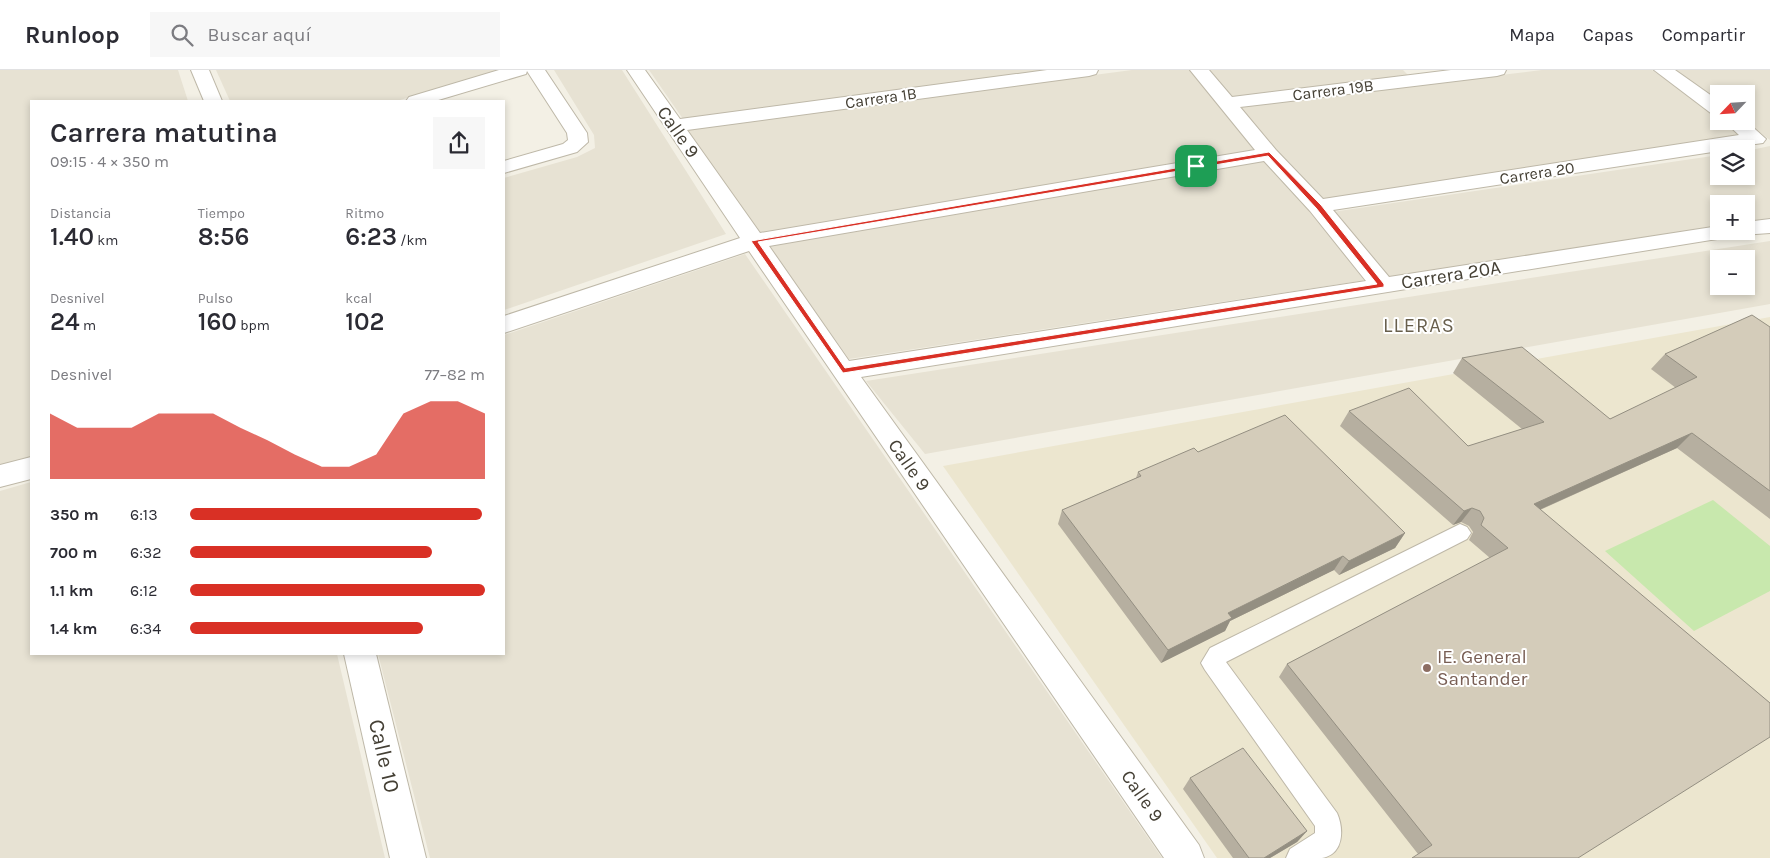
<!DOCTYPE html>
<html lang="es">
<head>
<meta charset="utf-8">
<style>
  :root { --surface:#fff; --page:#f7f7f7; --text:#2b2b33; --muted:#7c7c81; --line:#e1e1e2; --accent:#d93025 }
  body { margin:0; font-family:Karla,sans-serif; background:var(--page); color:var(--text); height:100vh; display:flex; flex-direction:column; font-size:19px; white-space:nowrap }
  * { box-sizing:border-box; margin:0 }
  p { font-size:16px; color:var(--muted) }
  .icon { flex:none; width:28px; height:28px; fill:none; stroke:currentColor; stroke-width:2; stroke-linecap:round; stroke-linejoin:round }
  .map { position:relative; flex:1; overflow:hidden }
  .drawer { position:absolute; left:30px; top:30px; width:475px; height:555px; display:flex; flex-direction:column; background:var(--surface); border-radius:0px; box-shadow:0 2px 8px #0003 }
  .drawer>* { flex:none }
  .needle { width:32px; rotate:245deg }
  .tools { position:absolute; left:1710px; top:15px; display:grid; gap:10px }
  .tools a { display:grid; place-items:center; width:45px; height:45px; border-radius:0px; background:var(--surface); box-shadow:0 2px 8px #0003; font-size:25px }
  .pin { position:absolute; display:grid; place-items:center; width:42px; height:42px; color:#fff; margin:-21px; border-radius:10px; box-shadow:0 2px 8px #0006 }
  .round { display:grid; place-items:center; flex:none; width:52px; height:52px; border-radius:0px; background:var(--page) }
  .summary { display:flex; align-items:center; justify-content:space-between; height:85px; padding:0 20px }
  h1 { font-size:28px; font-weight:600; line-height:38px }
  .figures { display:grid; grid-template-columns:repeat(3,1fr); gap:8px; height:85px; padding:5px 20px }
  .figures div { display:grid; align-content:center }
  .figures b { font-size:25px; font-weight:600 }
  .figures small { font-size:14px; font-weight:400 }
  .figures p { font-size:14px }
  .chart { height:140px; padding:10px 20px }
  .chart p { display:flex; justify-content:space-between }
  .chart svg { width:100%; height:90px; margin-top:5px; fill:var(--accent); opacity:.7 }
  ul { padding:0 20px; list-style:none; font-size:16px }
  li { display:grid; grid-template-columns:80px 60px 1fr; align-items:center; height:38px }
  li i { height:12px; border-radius:6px; background:var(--accent) }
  header { display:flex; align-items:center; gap:30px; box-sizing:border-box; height:70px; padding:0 25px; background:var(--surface); border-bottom:1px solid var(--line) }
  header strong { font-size:24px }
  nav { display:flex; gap:28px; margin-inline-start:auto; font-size:18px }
  .search { width:350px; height:45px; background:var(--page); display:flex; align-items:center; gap:12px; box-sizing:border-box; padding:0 18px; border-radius:0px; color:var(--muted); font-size:19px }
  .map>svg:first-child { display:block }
  .residential { fill:#e7e2d3; fill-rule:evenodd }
  .education { fill:#ece6cf }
  .green { fill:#c8e8ad }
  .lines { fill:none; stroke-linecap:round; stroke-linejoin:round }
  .service-casing { stroke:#beb8a8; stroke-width:2 }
  .minor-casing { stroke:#beb8a8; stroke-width:2 }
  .tertiary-casing { stroke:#beb8a8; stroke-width:2 }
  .service { fill:#fff; fill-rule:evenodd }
  .minor { fill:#fff; fill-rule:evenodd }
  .tertiary { fill:#fff; fill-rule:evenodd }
  .wall { fill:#b6afa0 }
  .shaded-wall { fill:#948f82 }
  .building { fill:#d4ccba; stroke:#948f82 }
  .route { fill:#d93025; stroke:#fff; fill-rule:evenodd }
  .education-dot { fill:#8d6e63; stroke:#fff; stroke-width:2 }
  .labels { text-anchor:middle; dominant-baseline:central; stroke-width:4; stroke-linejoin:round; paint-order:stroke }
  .far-street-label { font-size:16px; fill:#454035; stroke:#fff }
  .street-label { font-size:19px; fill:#454035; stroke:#fff }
  .education-label { font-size:19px; fill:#785e54; stroke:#fff; text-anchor:start }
  .neighbourhood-label { font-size:20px; letter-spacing:1px; fill:#685f4c; stroke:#fff }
  .near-street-label { font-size:22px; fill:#454035; stroke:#fff }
</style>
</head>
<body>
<header>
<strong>Runloop</strong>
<div class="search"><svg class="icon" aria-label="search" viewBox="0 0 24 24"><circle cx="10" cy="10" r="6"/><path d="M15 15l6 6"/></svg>Buscar aquí</div>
<nav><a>Mapa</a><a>Capas</a><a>Compartir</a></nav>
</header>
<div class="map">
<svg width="1770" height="788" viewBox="0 0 1770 788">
  <rect width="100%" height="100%" fill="#f3f0e5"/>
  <g class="residential">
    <path d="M0,0H178L188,31H31V387L0,396Z"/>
    <path d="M216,0H499L397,31H230Z"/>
    <path d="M554,0H622L726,164L504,240V108L577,87L595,78L594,65Z"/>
    <path d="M649,0H1045L683,49Z"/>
    <path d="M1132,0H1190L1259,79L760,163L683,59Z"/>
    <path d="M1205,0H1403L1410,7L1229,29Z"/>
    <path d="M1542,0H1652L1719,47V51H1725L1737,60L1738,66L1320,130L1238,37Z"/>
    <path d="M1675,0H1770V70L1745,51L1746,24H1719V32Z"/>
    <path d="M1770,76V148L1746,152V134H1719V156L1387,207L1332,142L1719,85V106H1746V81Z"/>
    <path d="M1264,91L1308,138L1366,210L849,289L768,175Z"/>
    <path d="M1770,171V234L925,384L866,311ZM1719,189H1746V216H1719Z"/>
    <path d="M745,184L1162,788H430L378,584H504V265Z"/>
    <path d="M31,412V584H337L385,788H0V421Z"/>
  </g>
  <path class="education" d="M1770,247V788H1217L943,396Z"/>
  <path class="green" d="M1713,430L1770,476V521L1694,561L1605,481Z"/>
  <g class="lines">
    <defs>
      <path id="service" d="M1460,454L1467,457L1471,463L1467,469L1226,592L1337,743C1344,759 1344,784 1322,788C1310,788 1297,788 1286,788L1290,779L1315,763V756L1205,600L1201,593L1210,578Z"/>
      <g id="minor">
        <path d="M499,0H545L587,63L588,72L577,82L504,103V91L563,74L568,70L567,63L527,1L526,4L435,31H406L409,27Z"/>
        <path d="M627,0H645L680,49L1047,0H1098L1096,4L1089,6L687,60L760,163L1255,80L1190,0H1209L1232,27L1451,0H1506L1504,4L1497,6L1240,37L1276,80L1323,129L1739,65L1724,51H1746L1766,69L1763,73L1719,79V81L1333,140L1389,207L1719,156V161H1746V152L1770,149V163L1742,165L861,307L1199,775L1204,788H1164L749,181L504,263V246L740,168ZM1264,91L1310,141L1366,211L849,291L769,176Z"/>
        <path d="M1654,0H1675L1719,31V46L1712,44Z"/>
        <path d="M31,387V409L0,417V395Z"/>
      </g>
      <g id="tertiary">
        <path d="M191,0H209L222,31H204Z"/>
        <path d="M344,584H376L426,788H390Z"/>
      </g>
    </defs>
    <use href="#service" class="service-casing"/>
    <use href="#minor" class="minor-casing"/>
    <use href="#tertiary" class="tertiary-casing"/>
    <use href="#service" class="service"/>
    <use href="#minor" class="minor"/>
    <use href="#tertiary" class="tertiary"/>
  </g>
  <g class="wall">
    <path d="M1770,257V449L1677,378L1540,440L1770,633L1418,784L1279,607L1287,594L1490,488L1469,470L1473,462L1469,456L1461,452L1453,455L1340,356L1349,341L1468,376L1522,359L1453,303L1462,288L1610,349L1676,318L1651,299L1665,284Z"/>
    <path d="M1198,382L1405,463L1395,478L1339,505L1334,500L1230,551L1225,561L1161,593L1058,454L1062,440L1136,408L1138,402Z"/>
    <path d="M1190,708L1307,761L1297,772L1270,788H1233L1183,719Z"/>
  </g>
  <g class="shaded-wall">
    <path d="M1692,363L1677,378L1521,448L1534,434Z"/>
    <path d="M1472,438L1461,452L1453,455L1464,441Z"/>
    <path d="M1405,463L1395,478L1339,505L1349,491Z"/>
    <path d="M1343,486L1334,500L1230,551L1225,561L1161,593L1168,580L1228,543Z"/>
    <path d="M1307,761L1297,772L1270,788H1264Z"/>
  </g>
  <g class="building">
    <path d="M1752,245L1770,257V421L1692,363L1534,434L1770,633V667L1578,788H1412L1432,775L1287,594L1508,478L1481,455L1484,448L1480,441L1472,438L1464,441L1349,341L1409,318L1468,376L1544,352L1462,288L1522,277L1610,349L1697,307L1665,284Z"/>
    <path d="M1285,345L1405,463L1349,491L1343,486L1228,543L1232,548L1168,580L1062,440L1141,406L1138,402L1194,378L1198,382Z"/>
    <path d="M1243,678L1307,761L1264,788H1249L1190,708Z"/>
  </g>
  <path class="route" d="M1269,82L1321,135L1384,214V217L843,303L751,171ZM1268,86L1316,138L1377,214L845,298L758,172Z"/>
  <circle class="education-dot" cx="1427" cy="598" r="5"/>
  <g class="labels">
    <g class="far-street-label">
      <text transform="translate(1333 20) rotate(-7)">Carrera 19B</text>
      <text transform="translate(881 28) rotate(-8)">Carrera 1B</text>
      <text transform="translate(1537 103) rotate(-9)">Carrera 20</text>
    </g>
    <g class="street-label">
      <text transform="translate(678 62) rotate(55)">Calle 9</text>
      <text transform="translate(1451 205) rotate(-9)">Carrera 20A</text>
      <text transform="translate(909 395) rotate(55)">Calle 9</text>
      <text transform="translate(1142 726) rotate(55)">Calle 9</text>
    </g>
    <g class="education-label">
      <text x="1437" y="587">IE. General<tspan x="1437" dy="22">Santander</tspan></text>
    </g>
    <g class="neighbourhood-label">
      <text x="1419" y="255">LLERAS</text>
    </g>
    <g class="near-street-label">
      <text transform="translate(384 686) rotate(77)">Calle 10</text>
    </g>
  </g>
</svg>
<div class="tools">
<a><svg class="needle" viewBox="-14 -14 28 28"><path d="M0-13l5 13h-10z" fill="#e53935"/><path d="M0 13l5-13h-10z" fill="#7c7c81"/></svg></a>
<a><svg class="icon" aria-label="layers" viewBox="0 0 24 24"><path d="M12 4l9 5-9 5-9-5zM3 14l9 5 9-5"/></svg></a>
<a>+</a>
<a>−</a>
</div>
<div class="pin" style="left:1196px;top:96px;background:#1e9e55"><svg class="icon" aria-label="arrive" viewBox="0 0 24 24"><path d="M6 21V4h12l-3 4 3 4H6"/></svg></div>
<section class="drawer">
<div class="summary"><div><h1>Carrera matutina</h1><p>09:15 · 4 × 350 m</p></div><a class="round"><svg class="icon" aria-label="share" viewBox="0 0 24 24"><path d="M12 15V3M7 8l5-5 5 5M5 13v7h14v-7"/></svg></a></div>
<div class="figures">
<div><p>Distancia</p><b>1.40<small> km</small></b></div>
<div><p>Tiempo</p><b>8:56</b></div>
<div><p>Ritmo</p><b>6:23<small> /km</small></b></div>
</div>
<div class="figures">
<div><p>Desnivel</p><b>24<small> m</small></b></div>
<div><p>Pulso</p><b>160<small> bpm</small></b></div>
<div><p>kcal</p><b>102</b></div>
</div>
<div class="chart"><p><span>Desnivel</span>77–82 m</p>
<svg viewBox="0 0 160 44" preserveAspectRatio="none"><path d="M0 44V12L10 19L20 19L30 19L40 12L50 12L60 12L70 19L80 25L90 32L100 38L110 38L120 32L130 12L140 6L150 6L160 12V44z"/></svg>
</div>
<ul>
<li><b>350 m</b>6:13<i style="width:99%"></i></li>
<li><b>700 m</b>6:32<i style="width:82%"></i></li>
<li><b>1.1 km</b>6:12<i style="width:100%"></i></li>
<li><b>1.4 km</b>6:34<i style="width:79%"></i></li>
</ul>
</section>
</div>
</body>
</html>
